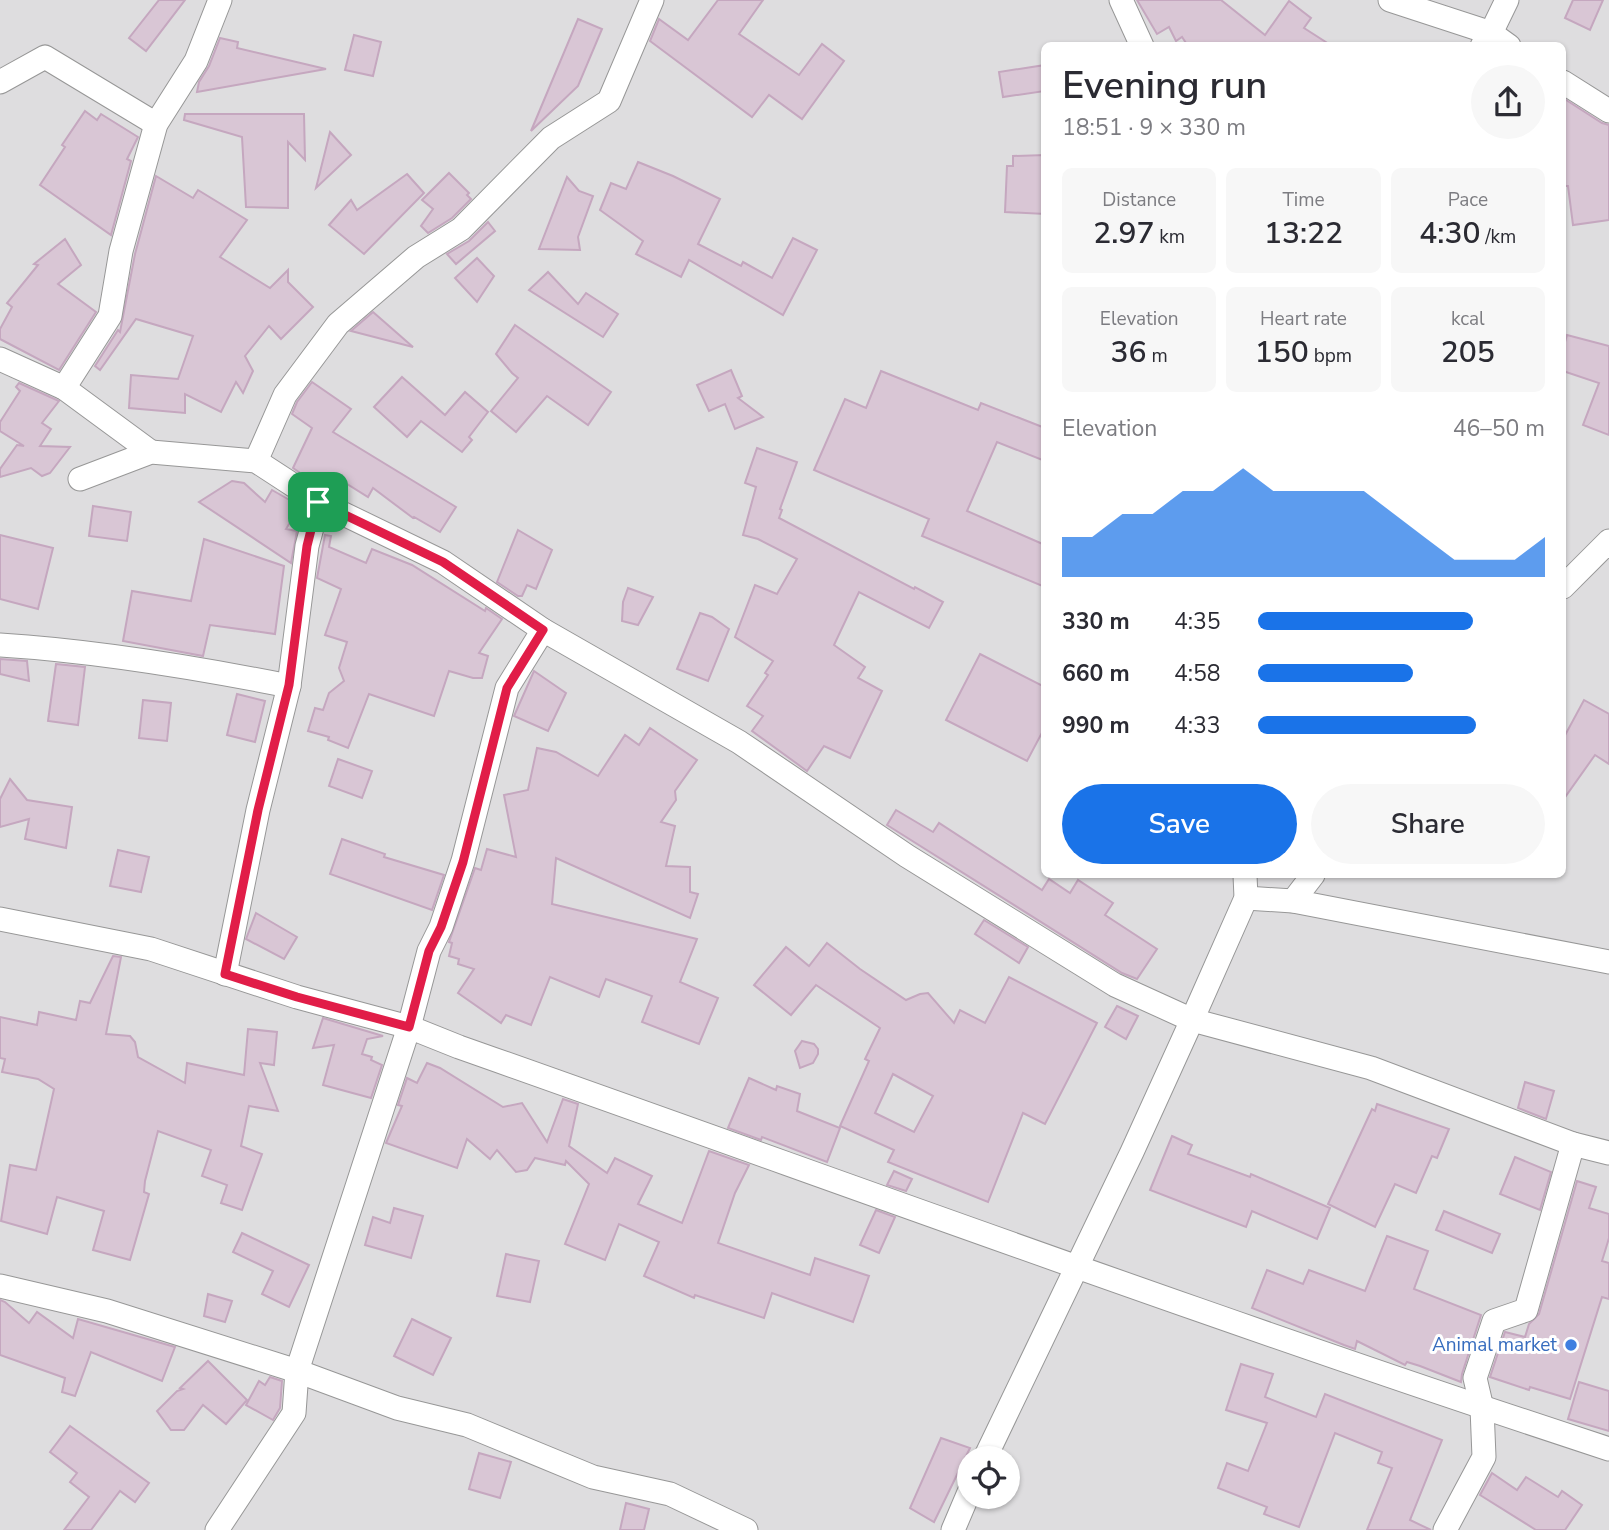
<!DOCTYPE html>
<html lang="en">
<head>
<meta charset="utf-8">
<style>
  :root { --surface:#fff; --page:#f7f7f7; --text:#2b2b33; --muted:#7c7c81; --accent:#1a73e8 }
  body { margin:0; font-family:"Nunito Sans",sans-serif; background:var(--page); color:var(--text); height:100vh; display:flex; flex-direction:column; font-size:26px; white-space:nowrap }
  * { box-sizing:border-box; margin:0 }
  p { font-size:23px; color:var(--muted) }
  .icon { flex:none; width:38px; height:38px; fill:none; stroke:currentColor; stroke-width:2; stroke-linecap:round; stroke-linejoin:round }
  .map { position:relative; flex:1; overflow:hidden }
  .panel { position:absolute; left:1041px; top:42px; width:525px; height:836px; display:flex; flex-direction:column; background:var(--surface); border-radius:10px; box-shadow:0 2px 5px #0004 }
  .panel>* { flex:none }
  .controls { position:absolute; left:957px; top:1446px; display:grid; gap:14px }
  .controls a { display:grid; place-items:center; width:63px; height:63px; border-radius:50%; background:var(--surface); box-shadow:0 2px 5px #0004; font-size:35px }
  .pin { position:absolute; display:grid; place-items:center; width:60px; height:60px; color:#fff; margin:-30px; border-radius:14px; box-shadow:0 4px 10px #0006 }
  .round { display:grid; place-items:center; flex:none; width:74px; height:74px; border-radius:37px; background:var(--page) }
  .headline { display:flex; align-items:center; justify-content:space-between; height:119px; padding:0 21px }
  h1 { font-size:38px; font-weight:600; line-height:52px }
  .figures { display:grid; grid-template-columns:repeat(3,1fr); gap:10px; height:119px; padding:7px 21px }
  .figures div { display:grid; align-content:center; border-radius:10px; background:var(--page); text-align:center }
  .figures b { font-size:30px; font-weight:600 }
  .figures small { font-size:19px; font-weight:400 }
  .figures p { font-size:19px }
  .chart { height:196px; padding:14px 21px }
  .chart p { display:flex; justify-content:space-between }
  .chart svg { width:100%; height:126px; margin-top:7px; fill:var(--accent); opacity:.7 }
  .button { display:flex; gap:14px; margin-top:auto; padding:14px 21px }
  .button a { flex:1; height:80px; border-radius:42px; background:var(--accent); color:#fff; font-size:28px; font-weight:600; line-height:80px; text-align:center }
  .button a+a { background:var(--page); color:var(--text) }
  ul { padding:0 21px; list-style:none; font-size:23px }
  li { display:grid; grid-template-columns:112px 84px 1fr; align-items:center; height:52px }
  li i { height:18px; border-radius:9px; background:var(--accent) }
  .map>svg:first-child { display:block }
  .residential { fill:#dedddf; fill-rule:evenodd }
  .building { fill:#d9c6d5; stroke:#c5a7bf; stroke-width:2; fill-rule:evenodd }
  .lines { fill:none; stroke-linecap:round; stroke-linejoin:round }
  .street-casing { stroke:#979797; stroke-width:25 }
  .street { stroke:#fff; stroke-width:23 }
  .route-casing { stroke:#fff; stroke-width:14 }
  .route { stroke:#e11d48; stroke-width:9 }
  .shop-dot { fill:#3f7fe0; stroke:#fff; stroke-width:2.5 }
  .labels { text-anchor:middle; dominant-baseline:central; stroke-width:6; stroke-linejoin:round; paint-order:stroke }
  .shop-label { font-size:19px; fill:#366cbe; stroke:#fff; text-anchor:end }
</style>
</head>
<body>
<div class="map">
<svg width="1609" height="1530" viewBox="0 0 1609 1530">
  <rect width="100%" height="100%" fill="#f2e6ed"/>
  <path class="residential" d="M0,0H1609V1530H0ZM1045,46H1563V875H1045ZM970,1458H1008V1496H970Z"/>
  <g class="building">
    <path d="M159,0H185L146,51L129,38Z"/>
    <path d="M718,0H763L739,34L799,75L822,44L844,61L802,119L769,95L752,117L650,41L659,19L688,40Z"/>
    <path d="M1137,0H1221L1265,35L1289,1L1311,18L1304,28L1332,46H1188L1182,37L1176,41L1169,27L1157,34Z"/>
    <path d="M1573,0H1603L1590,30L1565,18Z"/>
    <path d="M578,19L602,29L578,86L531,131Z"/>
    <path d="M354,35L381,42L373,76L345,70Z"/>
    <path d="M220,38L238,42L237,48L326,69L197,92L199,82L209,66Z"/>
    <path d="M1045,65V91L1003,97L999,72Z"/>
    <path d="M1563,98L1602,123L1609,125V220L1573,225L1568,186H1563Z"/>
    <path d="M85,111L97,120L101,114L138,137L127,159L131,161L111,235L40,185L65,147L62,145Z"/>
    <path d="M185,114H304L305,160L288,142V208L246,207L242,137L184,120Z"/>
    <path d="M330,132L351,155L316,188Z"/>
    <path d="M1045,155V214L1005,212L1007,166H1013V156Z"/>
    <path d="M638,162L673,176L720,199L698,244L741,266L743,262L772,278L793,238L817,250L783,315L689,260L681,277L636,254L643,241L600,210L611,183L626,189Z"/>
    <path d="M449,173L469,193L467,195L471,199L452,218L428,233L421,226L433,209L422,200Z"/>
    <path d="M407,174L424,193L364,254L329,225L351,200L357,210Z"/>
    <path d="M156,176L193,198L198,190L247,220L220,257L270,288L288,270V282L313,307L281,339L269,326L245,356L253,371L243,393L236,382L221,412L185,394V413L129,408L131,375L178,379L193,336L136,319L100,370L95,366L118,330L120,332L135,254Z"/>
    <path d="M567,177L579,191L593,196L578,237L580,250L539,249Z"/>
    <path d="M488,222L495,231L456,264L447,254L469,241Z"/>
    <path d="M65,239L81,265L58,284L96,312L59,370L0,339V329L12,307L7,303L38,265L34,264Z"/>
    <path d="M477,258L494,276L477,302L455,278Z"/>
    <path d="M548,272L578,304L586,293L618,314L603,337L529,290Z"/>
    <path d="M373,312L413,347L351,331Z"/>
    <path d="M515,325L611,392L588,425L547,396L516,432L491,411L518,378L512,373L496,354Z"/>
    <path d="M1567,335L1609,346V435L1583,425L1599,383L1563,371V349Z"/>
    <path d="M731,370L742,396L738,398L763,417L735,429L725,404L709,411L697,385Z"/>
    <path d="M881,371L978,410L981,403L1045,428V461L997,442L967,511L1045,545V587L922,536L929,519L814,470L845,399L866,408Z"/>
    <path d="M402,377L445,415L465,392L488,412L469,437L472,440L462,452L421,421L407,437L374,407Z"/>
    <path d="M312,382L351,409L333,432L456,507L440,532L414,517L413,518L373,488L368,497L339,479L335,489L317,480L315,483L293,468L312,428L292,414L297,402Z"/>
    <path d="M19,383L59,401L42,423L51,429L40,446L70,447L50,473L42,476L31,468L0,477V469L17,445L24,446L0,431V422L20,391L16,387Z"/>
    <path d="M757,448L797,462L780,509L782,510L779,518L914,589L915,587L943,602L929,628L859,592L834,645L865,667L858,678L882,691L850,758L824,746L807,771L752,731L763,716L747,706L768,675L765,673L773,661L735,637L755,585L777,594L797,559L758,539L743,535L756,487L745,483Z"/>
    <path d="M232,481L244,483L265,502L272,490L300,506L286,529L297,531L291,563L199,502Z"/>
    <path d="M93,506L131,512L127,541L89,536Z"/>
    <path d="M518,530L552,550L536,589L527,585L522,596H518L497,582Z"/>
    <path d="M0,535L53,548L38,609L0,599Z"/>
    <path d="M325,535L331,536L329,547L366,563L372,549L412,565L485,611L486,608L502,619L479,653L488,656L482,678H473L449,671L434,716L369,694L348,748L328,740L329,737L308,731L315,708L323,710L329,693L344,681L339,668L347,642L325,635L341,589L317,578Z"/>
    <path d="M204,539L284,566L275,634L210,625L203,656L123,641L132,591L191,601Z"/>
    <path d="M628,588L653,597L638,625L622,621L623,602Z"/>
    <path d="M700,613L712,617L729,629L708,681L677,669Z"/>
    <path d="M980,654L1045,687V727L1027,761L946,720Z"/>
    <path d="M0,659L27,661L29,681L0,674Z"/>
    <path d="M56,664L85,667L78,725L48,721Z"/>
    <path d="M534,671L566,693L548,731L514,716Z"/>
    <path d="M237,694L265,701L255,742L227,735Z"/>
    <path d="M143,700L171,703L167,741L139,738Z"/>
    <path d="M1584,700L1609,714V764L1595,755L1563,800V739Z"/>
    <path d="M650,728L697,760L675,791L676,800L661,822L675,826L666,866L690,867V892L698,894L690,918L556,858L552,904L697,939L680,982L718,998L699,1044L642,1022L652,996L606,979L599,997L550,977L531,1025L506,1015L501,1023L458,993L474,969L458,964L459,959L449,956L452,943L449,942L475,868L481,870L487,849L516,857L504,795L528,790L537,748L556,752L598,776L625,735L639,745Z"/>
    <path d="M338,759L372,771L362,798L329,786Z"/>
    <path d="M10,779L27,800L72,807L66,848L25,839L29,819L0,827V799Z"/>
    <path d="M896,810L933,832L939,823L1042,890L1049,879L1070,893L1078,880L1113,903L1105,915L1157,949L1137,979L1122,973L887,825Z"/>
    <path d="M342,839L385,854L384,857L444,875L432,910L330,874Z"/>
    <path d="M118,850L149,857L141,892L110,886Z"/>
    <path d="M256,913L297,937L284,959L246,939Z"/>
    <path d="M984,920L1028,947L1019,963L975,934Z"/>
    <path d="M827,943L860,969L906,1000L920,994L928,993L954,1023L960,1010L985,1023L1009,977L1097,1023L1045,1124L1023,1113L988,1202L888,1162L894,1150L840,1126L869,1061L865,1059L880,1028L816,985L791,1015L754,985L786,947L809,966ZM893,1074L933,1096L914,1132L875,1113Z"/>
    <path d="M113,956L121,957L106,1034L130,1036L135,1042L138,1057L185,1083L187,1063L244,1075L248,1029L277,1032L274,1065L260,1063L278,1111L249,1106L241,1146L262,1154L242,1210L221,1203L227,1185L202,1176L211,1150L158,1131L145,1181L144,1192L149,1194L130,1260L93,1250L104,1211L57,1197L47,1234L1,1221L10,1165L36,1170L54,1089L38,1079L2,1072L5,1059L0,1058V1017L37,1025L39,1012L76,1020L80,1001L90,1003Z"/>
    <path d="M1117,1006L1138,1016L1126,1039L1105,1027Z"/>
    <path d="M323,1018L383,1036L367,1039L362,1054L372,1057L371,1060L382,1065L371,1098L323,1085L334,1045L313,1048Z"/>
    <path d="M802,1041L814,1044L818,1049V1054L813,1063L800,1068L795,1051Z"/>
    <path d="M427,1063L440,1068L503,1107L522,1103L547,1142L563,1099L578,1104L569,1146L607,1173L615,1158L652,1176L638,1204L682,1223L709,1151L749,1165L735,1193L718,1243L810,1275L815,1258L869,1276L853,1322L772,1293L764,1318L695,1295L694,1298L644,1276L659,1242L619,1224L605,1260L565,1244L589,1184L566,1161L565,1165L535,1158L527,1170L516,1172L497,1150L490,1159L467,1139L457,1168L386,1143L402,1106L398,1105L407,1078L417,1083Z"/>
    <path d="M749,1078L776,1090L777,1086L800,1094L797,1111L840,1128L827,1162L762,1137L761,1140L728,1128Z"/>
    <path d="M1525,1082L1554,1091L1546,1119L1518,1108Z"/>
    <path d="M1377,1104L1449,1129L1437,1158L1432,1156L1416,1193L1395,1184L1375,1227L1328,1204L1372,1109L1375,1111Z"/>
    <path d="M1172,1136L1192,1145L1188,1154L1250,1177L1251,1174L1330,1208L1317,1239L1252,1211L1246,1227L1150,1190Z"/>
    <path d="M1515,1157L1551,1172L1540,1210L1500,1194Z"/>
    <path d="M894,1171L912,1179L906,1191L887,1185Z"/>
    <path d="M1577,1181L1596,1187L1589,1208L1609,1214V1238L1602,1261L1609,1263V1299L1602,1297L1570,1399L1530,1387L1529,1390L1490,1377L1505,1332L1525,1337L1529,1324L1539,1314Z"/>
    <path d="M394,1208L423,1216L411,1258L365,1245L373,1217L390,1223Z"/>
    <path d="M876,1210L895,1217L879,1253L860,1245Z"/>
    <path d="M1444,1211L1500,1234L1492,1253L1436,1230Z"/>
    <path d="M242,1233L309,1265L289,1307L262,1294L273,1271L233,1252Z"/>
    <path d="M1387,1236L1428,1251L1414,1289L1481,1315L1462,1374L1461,1382L1420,1366L1407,1362L1405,1365L1357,1341L1355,1349L1344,1345L1252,1308L1267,1270L1303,1284L1309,1270L1365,1291Z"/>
    <path d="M506,1254L539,1261L530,1302L497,1296Z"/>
    <path d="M208,1294L232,1301L225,1322L204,1316Z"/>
    <path d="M0,1300L5,1302L29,1323L37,1312L73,1338L78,1319L175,1347L162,1381L91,1352L75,1396L62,1392L65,1378L0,1355Z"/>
    <path d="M412,1319L451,1338L433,1375L394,1356Z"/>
    <path d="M208,1361L247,1400L226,1424L203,1405L184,1430H171L157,1411L177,1391L183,1389L180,1388Z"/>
    <path d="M1241,1364L1273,1374L1265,1397L1316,1417L1325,1394L1442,1440L1410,1520L1431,1530H1367L1392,1468L1378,1463L1382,1452L1335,1433L1299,1527L1264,1514L1267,1507L1218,1488L1227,1463L1248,1471L1267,1423L1226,1410Z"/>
    <path d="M270,1377L282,1381L280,1408L273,1420L246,1405L259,1381L265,1385Z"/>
    <path d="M1579,1382L1609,1391V1431L1568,1419Z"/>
    <path d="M70,1426L149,1483L135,1502L120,1491L91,1530H64L89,1497L70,1482L77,1473L50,1452Z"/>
    <path d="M941,1438L970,1448L934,1522L910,1508Z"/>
    <path d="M479,1453L511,1462L500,1498L469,1489Z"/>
    <path d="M1492,1473L1517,1490L1526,1477L1558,1497L1562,1491L1582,1505L1565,1530H1536L1480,1495Z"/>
    <path d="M626,1503L649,1509L644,1530H620Z"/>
  </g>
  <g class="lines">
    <defs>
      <g id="street">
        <path d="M1121,0L1142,46"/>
        <path d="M1390,0L1491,33L1509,46"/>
        <path d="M1482,46L1491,33L1507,0"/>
        <path d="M0,82L45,57L156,124"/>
        <path d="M1563,82L1609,111"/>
        <path d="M0,359L64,388L151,452"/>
        <path d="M64,388L110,316L121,251L156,124L196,61L220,0"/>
        <path d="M256,461L285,395L338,324L416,257L461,229L551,138L609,101L652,0"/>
        <path d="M80,479L151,452L256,461L319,502L443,562L543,630L739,742L907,856L1115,985L1192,1020L1371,1068L1573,1144"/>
        <path d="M1563,587L1609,541"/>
        <path d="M0,645C97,651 193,667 289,686"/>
        <path d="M1246,898L1293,901L1609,962"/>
        <path d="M1293,901L1313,875"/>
        <path d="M0,919L151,949L297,997L409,1027L459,1047C842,1182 1223,1323 1609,1449"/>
        <path d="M225,974L258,810L289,686L307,546L319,502"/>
        <path d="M0,1286L107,1311L297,1371L397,1408L467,1425L593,1477L670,1494L746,1530"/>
        <path d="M985,1458L1132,1152L1192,1020L1246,898L1245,875"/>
        <path d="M217,1530L294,1413L297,1371L409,1027L429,951L441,927L463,861L507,688L543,630"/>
        <path d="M953,1530L970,1490"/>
        <path d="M1445,1530L1484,1457L1482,1408L1475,1378L1494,1321L1526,1310L1573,1144L1609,1153"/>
      </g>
    </defs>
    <use href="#street" class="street-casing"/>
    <use href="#street" class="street"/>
  </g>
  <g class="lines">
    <defs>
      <path id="route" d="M318,502L443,562L543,630L507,688L463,862L441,927L429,951L409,1027L297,997L225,974L258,810L289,685L307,546Z"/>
    </defs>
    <use href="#route" class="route-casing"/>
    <use href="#route" class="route"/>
  </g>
  <circle class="shop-dot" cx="1571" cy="1345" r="7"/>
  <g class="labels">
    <g class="shop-label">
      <text x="1557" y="1345">Animal market</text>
    </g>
  </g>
</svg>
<div class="controls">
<a><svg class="icon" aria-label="locate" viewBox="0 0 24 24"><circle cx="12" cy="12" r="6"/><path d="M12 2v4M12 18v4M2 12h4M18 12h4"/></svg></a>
</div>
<div class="pin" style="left:318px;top:502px;background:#1e9e55"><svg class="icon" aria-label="arrive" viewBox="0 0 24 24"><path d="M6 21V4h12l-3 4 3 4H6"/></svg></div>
<section class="panel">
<div class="headline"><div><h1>Evening run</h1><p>18:51 · 9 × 330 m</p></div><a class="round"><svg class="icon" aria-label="share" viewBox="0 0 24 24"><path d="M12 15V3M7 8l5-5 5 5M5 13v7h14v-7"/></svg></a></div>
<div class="figures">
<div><p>Distance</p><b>2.97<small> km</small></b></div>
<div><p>Time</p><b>13:22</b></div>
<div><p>Pace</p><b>4:30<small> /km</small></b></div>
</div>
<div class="figures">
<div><p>Elevation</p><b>36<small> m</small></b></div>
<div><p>Heart rate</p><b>150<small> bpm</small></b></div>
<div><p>kcal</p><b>205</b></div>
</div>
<div class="chart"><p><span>Elevation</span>46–50 m</p>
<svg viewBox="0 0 160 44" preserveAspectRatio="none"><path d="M0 44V30L10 30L20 22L30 22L40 14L50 14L60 6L70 14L80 14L90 14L100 14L110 22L120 30L130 38L140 38L150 38L160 30V44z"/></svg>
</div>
<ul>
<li><b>330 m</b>4:35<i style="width:75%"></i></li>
<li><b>660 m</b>4:58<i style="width:54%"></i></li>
<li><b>990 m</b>4:33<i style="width:76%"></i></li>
</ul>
<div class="button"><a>Save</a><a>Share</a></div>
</section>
</div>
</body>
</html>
